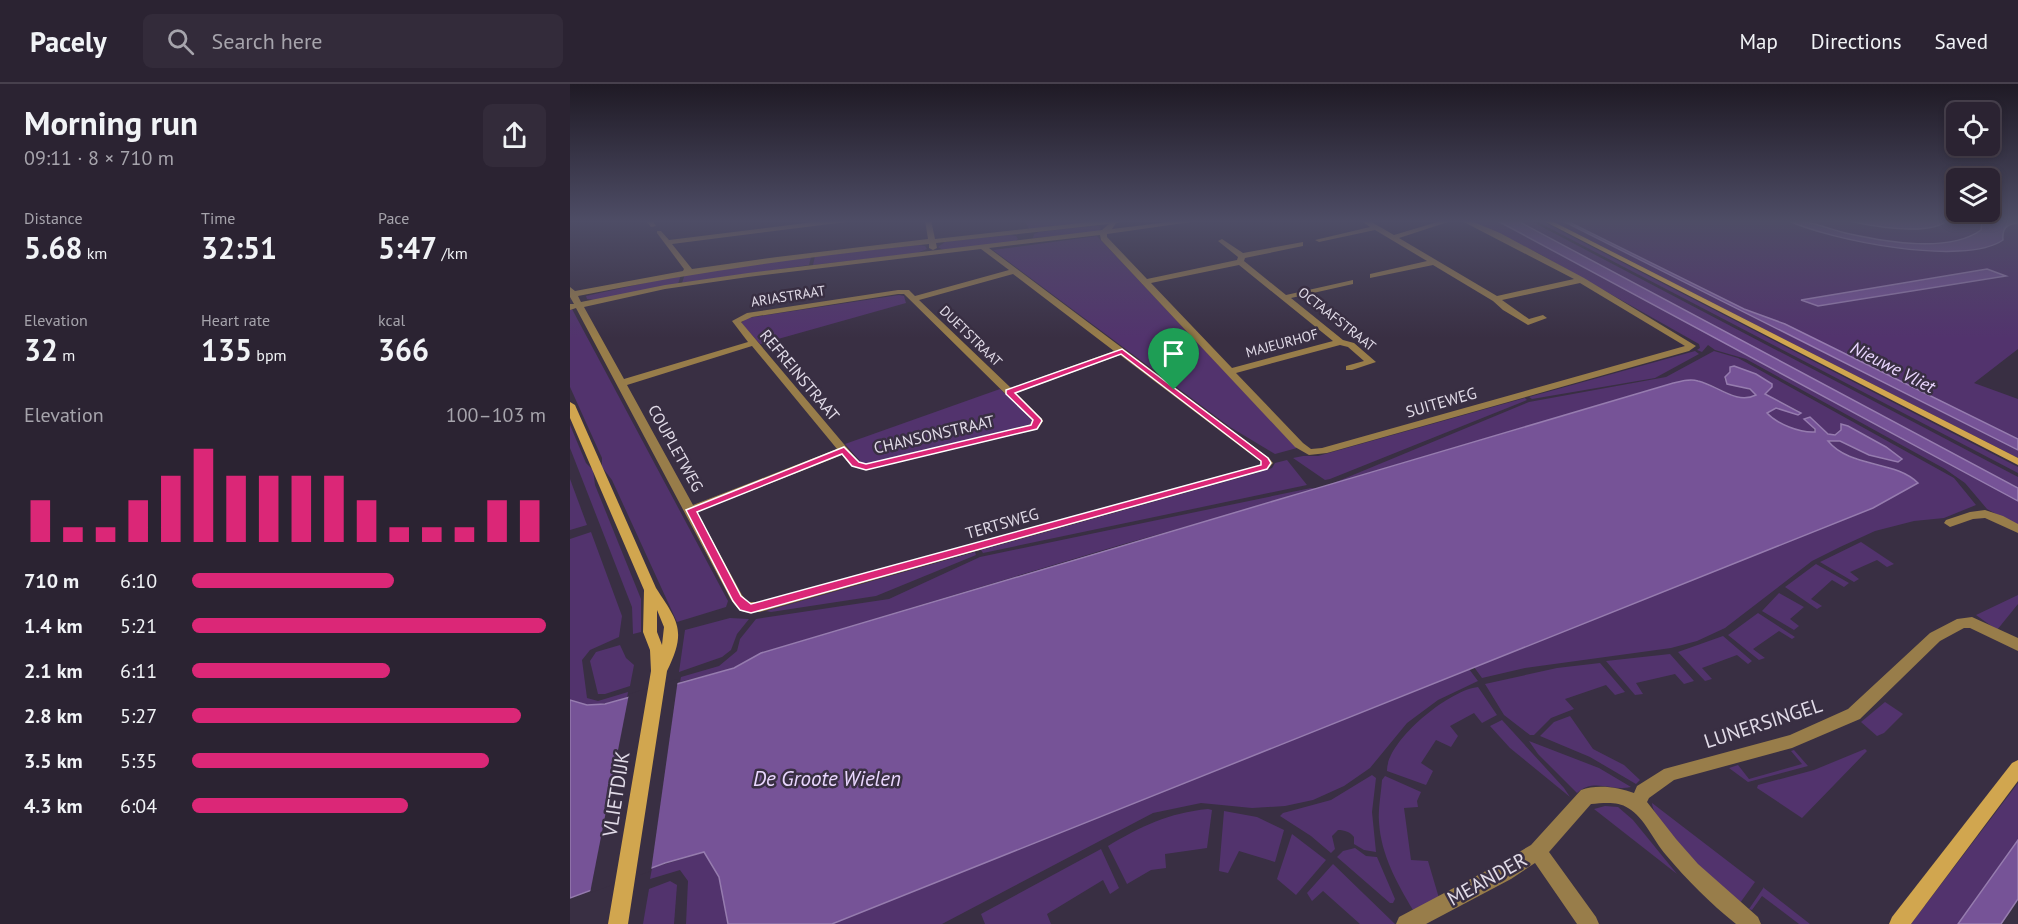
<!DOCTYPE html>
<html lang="en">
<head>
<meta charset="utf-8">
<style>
  :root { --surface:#2b2332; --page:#332b3a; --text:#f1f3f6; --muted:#a6a4ac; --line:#47404d; --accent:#db2777 }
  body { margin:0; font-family:"PT Sans",sans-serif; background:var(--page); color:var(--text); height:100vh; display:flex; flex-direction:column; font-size:22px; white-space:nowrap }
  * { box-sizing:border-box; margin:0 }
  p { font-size:20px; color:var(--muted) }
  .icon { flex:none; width:33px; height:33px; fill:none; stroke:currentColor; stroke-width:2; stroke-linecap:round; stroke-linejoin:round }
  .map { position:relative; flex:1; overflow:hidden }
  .side { display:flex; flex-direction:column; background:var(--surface); width:570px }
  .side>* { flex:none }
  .fabs { position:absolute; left:1376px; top:18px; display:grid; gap:12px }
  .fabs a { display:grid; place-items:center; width:54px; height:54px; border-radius:9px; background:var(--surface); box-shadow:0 3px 9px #0003,0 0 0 2px var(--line); font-size:30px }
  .pin { position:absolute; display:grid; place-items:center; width:51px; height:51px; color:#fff; margin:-62px -26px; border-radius:50% 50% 50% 0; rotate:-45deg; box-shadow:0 0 6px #0007 }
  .pin .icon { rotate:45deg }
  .round { display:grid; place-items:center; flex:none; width:63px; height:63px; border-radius:9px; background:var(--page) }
  .head { display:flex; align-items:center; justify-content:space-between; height:102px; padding:0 24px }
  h1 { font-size:33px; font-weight:700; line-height:45px }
  .stats { display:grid; grid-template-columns:repeat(3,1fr); gap:9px; height:102px; padding:6px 24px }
  .stats div { display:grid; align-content:center }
  .stats b { font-size:30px; font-weight:700 }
  .stats small { font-size:16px; font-weight:400 }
  .stats p { font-size:16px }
  .chart { height:168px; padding:12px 24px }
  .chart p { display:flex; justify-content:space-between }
  .chart svg { width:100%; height:108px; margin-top:6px; stroke:var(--accent); stroke-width:6 }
  ul { padding:0 24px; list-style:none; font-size:20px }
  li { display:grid; grid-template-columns:96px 72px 1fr; align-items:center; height:45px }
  li i { height:15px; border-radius:8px; background:var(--accent) }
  header { display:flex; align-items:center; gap:36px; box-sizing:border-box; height:84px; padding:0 30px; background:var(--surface); border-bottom:2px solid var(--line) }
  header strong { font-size:28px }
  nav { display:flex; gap:33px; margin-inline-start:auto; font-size:21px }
  .search { width:420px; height:54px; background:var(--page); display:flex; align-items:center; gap:15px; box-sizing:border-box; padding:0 21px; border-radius:9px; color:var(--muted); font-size:22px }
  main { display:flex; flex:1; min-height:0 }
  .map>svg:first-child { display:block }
  .green { fill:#52336d; fill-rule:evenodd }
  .water { fill:#765397; stroke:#967caf; stroke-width:1.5 }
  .pier { fill:#392f43 }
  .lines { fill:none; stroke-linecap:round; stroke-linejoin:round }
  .street { fill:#987d4a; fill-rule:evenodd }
  .secondary { fill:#d1a64f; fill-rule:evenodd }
  .route { fill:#db2777; stroke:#fff; stroke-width:1.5; fill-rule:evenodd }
  .labels { text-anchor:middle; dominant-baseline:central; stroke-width:5; stroke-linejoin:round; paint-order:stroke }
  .far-street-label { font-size:14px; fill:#e1dbe8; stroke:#392f43 }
  .street-label { font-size:16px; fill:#e1dbe8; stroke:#392f43 }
  .water-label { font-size:18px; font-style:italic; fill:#ead7ff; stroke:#392f43 }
  .near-street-label { font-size:20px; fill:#e1dbe8; stroke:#392f43 }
  .near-water-label { font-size:21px; font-style:italic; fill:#ead7ff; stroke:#392f43 }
</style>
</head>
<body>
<header>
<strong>Pacely</strong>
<div class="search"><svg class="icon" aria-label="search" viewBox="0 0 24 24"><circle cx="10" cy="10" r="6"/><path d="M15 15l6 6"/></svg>Search here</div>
<nav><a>Map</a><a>Directions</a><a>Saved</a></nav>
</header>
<main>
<section class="side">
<div class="head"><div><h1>Morning run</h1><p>09:11 · 8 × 710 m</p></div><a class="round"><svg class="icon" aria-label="share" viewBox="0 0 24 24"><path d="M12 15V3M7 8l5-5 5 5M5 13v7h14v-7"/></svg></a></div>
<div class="stats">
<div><p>Distance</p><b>5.68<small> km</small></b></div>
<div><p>Time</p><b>32:51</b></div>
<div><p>Pace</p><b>5:47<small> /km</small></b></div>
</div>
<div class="stats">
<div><p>Elevation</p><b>32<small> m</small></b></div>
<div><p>Heart rate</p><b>135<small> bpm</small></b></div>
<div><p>kcal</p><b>366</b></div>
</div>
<div class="chart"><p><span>Elevation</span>100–103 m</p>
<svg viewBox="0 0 160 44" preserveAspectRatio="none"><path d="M5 44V27M15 44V38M25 44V38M35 44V27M45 44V17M55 44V6M65 44V17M75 44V17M85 44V17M95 44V17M105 44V27M115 44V38M125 44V38M135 44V38M145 44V27M155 44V27"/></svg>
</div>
<ul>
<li><b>710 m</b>6:10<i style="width:57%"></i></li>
<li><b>1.4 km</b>5:21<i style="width:100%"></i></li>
<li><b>2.1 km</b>6:11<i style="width:56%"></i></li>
<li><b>2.8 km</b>5:27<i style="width:93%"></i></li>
<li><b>3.5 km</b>5:35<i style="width:84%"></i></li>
<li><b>4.3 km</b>6:04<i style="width:61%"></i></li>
</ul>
</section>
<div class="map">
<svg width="1448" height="840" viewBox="0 0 1448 840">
  <rect width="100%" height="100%" fill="#392f43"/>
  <g class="green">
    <path d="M455,136H534L459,145Z"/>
    <path d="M898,136H926L1437,410L1448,417V442L1417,425L1395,399L1375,385L1176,275L1145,266L1138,261L1132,268L1127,266L1130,264L1129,260L968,169Z"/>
    <path d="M946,136H959L1448,393V404Z"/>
    <path d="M964,136H970L1448,383V389Z"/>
    <path d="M980,136H991L1448,366V374Z"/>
    <path d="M995,136H1448V265L1404,299L1448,315V355L1215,240L1174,225ZM1417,185L1435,191L1248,222L1232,216Z"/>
    <path d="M522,142H529L531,145L527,148L463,154L464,150L469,148Z"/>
    <path d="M440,151L446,152L448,155L444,158L373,166L368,163L375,158Z"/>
    <path d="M527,152L727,364L705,370L660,343L423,166Z"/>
    <path d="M349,161L355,162L357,165L347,169L243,181L245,172Z"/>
    <path d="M241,173L239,181L112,199L115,190Z"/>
    <path d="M111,191L108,200L25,216L17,215L16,212Z"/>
    <path d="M329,211L334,212L336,219L190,260L171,239L177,234Z"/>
    <path d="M2,225L158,517L156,523L107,538L42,396L32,383V374L0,303V226Z"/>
    <path d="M1125,267L1129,270L1085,294L962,315L959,313Z"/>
    <path d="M1144,267L1168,274L1384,394L1406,421L1374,434L1344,437L1305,447L1270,463L1242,477L1155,544L1127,557L1101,564L955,584L912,594L904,583L1303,424L1348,399C1324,376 1282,382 1257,358L1270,357L1299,371L1328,378L1332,376L1316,363L1271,346L1265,351L1258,350L1239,333L1245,349C1229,349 1207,340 1197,329L1206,324L1229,327L1195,310L1202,303V300L1186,290L1160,288L1154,295C1164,304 1177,301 1186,311C1168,319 1153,305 1136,299C1130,297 1123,297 1117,296L754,403L959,318L1096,293Z"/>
    <path d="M430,305L463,336L461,340L300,380L292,379L275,360Z"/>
    <path d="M955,314L957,316L760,395L755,396L723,374L733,372H748Z"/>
    <path d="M0,341L16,379L23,386L25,401L71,515V548L63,550L62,523L0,364Z"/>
    <path d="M717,376L737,401L413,469L411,466L687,389L702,384L705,379Z"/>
    <path d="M0,395L17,441L0,446Z"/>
    <path d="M741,404L750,405L547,462L191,569L164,584L110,598L111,593L149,582L167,567L170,555L186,535L319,515L410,473Z"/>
    <path d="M21,448L52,532L49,553L20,566L12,576L17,614L28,617L58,608L57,614C40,618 15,627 0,616V455Z"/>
    <path d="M1291,458L1324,480L1317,483L1307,476L1280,488L1289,495L1284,498L1250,478Z"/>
    <path d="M405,468L406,471L306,512L201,528L196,527Z"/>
    <path d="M1246,480L1279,499L1274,503L1262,496L1241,515L1252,522L1247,525L1215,503Z"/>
    <path d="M1209,509L1234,523L1220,535L1229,542L1224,546L1192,527Z"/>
    <path d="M1448,511V520L1427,546L1406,531Z"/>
    <path d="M1188,529L1225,553L1222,555L1209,547L1183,565L1195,574L1189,576L1158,551Z"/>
    <path d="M160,534L179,535L167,550L161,566L152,573L109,588L115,546Z"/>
    <path d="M1153,552L1182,577L1178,580L1167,571L1132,584L1142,595L1135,597L1108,568Z"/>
    <path d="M50,561L56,574L64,581L60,602L35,610H28L20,577L26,568Z"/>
    <path d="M1100,570L1124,597L1114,600L1105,590L1066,599L1073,610L1065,611L1036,577Z"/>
    <path d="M1030,579L1055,608L1045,611L1036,601L995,615L1004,625L981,634L964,651H960L934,631L915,600L987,584Z"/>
    <path d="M899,585L908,597L868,616L837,639L800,684L774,702L743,716L715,722L682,724L631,719L583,729L372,840H262Z"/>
    <path d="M908,603L927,631L912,639L904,629L880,642L888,652L881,663L866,656L851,679L863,687L856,701L817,687C816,657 879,606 908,603Z"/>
    <path d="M1315,618L1333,630L1314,649L1307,652L1291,638Z"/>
    <path d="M1000,632L1023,665L1054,681L1070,696L1066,700L1020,673L970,652L984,638Z"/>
    <path d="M932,636L994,704L1000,713L940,664L920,642Z"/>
    <path d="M959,657L1029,684L1061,703C1042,708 1024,693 1007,709L968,670Z"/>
    <path d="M1295,665L1297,667L1232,734L1187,704L1188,701L1244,686Z"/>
    <path d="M1224,666L1238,682L1178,698L1159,684L1168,681L1179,695L1232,680L1221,667Z"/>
    <path d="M802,691L806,694L802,728L806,768L794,766L784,760V753C780,748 775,746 768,746L762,752L765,765L761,769L741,752L710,732L713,729L761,716Z"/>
    <path d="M815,692L851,708L847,717L848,723L834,724L841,776L858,777L869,814L843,826C827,799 811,771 809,738C808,725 811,710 812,696Z"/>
    <path d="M1448,699V756L1388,840H1341Z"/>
    <path d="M1082,719L1185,798L1170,819C1150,801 1084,744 1082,719Z"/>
    <path d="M1035,722L1048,723L1063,736L1107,790L1024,725Z"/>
    <path d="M638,725L642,726L637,764L595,770L596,784L581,786L557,800L538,762C572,742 598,729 638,725Z"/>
    <path d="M654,727L687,733L714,746L705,778L669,767L658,789L649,787Z"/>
    <path d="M722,750L756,776L726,811L707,795Z"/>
    <path d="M785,764L796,772L807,773L825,815L823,819H820L767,773L773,767Z"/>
    <path d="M531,765L549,804L540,810L533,796L477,830L481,840H415L411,830Z"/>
    <path d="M135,768L149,793L158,840H116L118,797L110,786L80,795L82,784Z"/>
    <path d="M763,780L825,840H790L753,807L742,817L737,809Z"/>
    <path d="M100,797L107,801L104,840H73L79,805Z"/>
    <path d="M1194,803V804L1240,840H1229L1192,812L1182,826L1179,825Z"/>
  </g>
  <g class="water">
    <path d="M926,136H946L1448,404V417Z"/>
    <path d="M991,136H995L1174,225L1215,240L1448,355V366Z"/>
    <path d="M1217,136C1241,136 1257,145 1280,150C1317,158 1379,169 1411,146L1412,136H1448V139C1436,140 1432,145 1433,156C1394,183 1258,156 1217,136Z"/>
    <path d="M1276,136H1378C1359,153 1300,142 1276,136Z"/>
    <path d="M1417,185L1436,192L1248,222L1231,216Z"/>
    <path d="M1164,282L1186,290L1202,300V303L1195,310L1231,329L1228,331L1206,324L1197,329C1207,340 1230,349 1245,348V345L1234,335L1240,333L1258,350L1265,351L1271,346V340L1278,342L1316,363L1332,375L1328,378L1299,371L1270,357H1258C1280,384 1325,376 1348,399L1303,424L262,840H158L149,793L134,768L95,779L0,814V616L17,621L35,620L164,584L191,569C494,478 797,390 1100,300C1109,298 1119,294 1128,297C1147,301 1166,321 1186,311L1180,305L1157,300L1155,293L1160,288V283Z"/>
    <path d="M1448,756V815L1431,840H1388Z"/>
  </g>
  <path class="pier" d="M108,595L81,787L20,809L59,610Z"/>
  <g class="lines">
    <g class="street">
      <path d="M75,136H82L86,142L81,143Z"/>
      <path d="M259,136H279L276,138L102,160L122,185L207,173L358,155L355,136H361L365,155L537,136H559L546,139L542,145L614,136H635L537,150V153L577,195L667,176L668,173L648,157L652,155L673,169L733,158V162L675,174L674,177L716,211L783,196V200L721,214L773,256L784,259L806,278L782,286H776V282L794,277L778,263L770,261L666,289L733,359L741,365L752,364L1115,262L1010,199L932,216L959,235L973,231L977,234L958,241L933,226L923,217L863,181L800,194V190L857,177L805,146L749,158L745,156L800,143L790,136H798L824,151L874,136H884L829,154L927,212L1004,195L890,136H899L930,149L1014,194L1126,262L1119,267L757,369L739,371L725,363L531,156L530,151L419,164L699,374L703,379L698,385L190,528C173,528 170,530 160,514L6,224L0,226V220H4L0,213V203L5,207L113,187L114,185L87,149V147H91L99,156ZM539,140L532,146L178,189L95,201L11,218L8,212C124,188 241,172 359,160V164L363,166L367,164L366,159ZM411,165L439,186L345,212L339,206H328L177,229L162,237L178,258L54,295L14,223L95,205L178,193ZM669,181L763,257L662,284L581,199ZM443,190L544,267L441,304L349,216ZM328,210H334L462,336L460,341L296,380L289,378L171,238L182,233ZM182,262L267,365L123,421L57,301ZM550,271L691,378L690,381L190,518H178L172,511L127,428L272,371L281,382L296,386L468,345L473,337L472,335L446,309Z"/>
      <path d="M1415,426L1433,432L1448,440V449L1415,434L1403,435L1380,443L1374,439L1376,436L1400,428Z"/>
      <path d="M1402,533L1448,554V567L1400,544H1394L1370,557L1290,635L1222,664L1104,696L1079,714L1077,718L1106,755L1128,780L1188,833L1191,840H1166C1140,819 1117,796 1096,771C1083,756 1075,734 1058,724C1048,717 1033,719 1021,720L979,768L1026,833L1029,840H1007L965,779L941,795L856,840H826L829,833L927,781L961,761L1011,706C1027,700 1048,703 1064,709L1067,702L1094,685L1220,651L1278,625L1360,549L1387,535Z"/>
    </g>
    <g class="secondary">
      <path d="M972,136H980L1448,374V381Z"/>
      <path d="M0,318L5,321L86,504C108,538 117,546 97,587L58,840H38L81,587L80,566L73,548L74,506L0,334ZM87,526L94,543L92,561L87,548Z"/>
      <path d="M1448,676V697L1341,840H1319L1322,833L1442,679Z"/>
    </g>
  </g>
  <linearGradient id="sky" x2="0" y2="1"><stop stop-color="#1f1a25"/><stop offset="0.54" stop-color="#4e4d66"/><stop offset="1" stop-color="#4e4d66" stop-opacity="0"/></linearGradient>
  <rect width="1448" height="254" fill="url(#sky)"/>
  <path class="route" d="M552,265L698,374L701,379L697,385L181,529L170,526L163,517L116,426L274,363L289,378L296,380L461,341L463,336L436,310V306ZM551,270L691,377V381L181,520L171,512L127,428L272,370L282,382L296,386L467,345L472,337L471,335L445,309Z"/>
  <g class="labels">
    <g class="far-street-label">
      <text transform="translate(218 212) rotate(-9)">ARIASTRAAT</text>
      <text transform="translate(767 235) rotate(38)">OCTAAFSTRAAT</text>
      <text transform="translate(401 252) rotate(44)">DUETSTRAAT</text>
      <text transform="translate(712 259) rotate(-15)">MAJEURHOF</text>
    </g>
    <g class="street-label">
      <text transform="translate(230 291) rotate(50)">REFREINSTRAAT</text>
      <text transform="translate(871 318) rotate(-16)">SUITEWEG</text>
      <text transform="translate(364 350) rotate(-13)">CHANSONSTRAAT</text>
      <text transform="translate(106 364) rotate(61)">COUPLETWEG</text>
      <text transform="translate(432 439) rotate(-16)">TERTSWEG</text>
    </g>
    <g class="water-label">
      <text transform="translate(1323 283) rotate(27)">Nieuwe Vliet</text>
    </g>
    <g class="near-street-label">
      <text transform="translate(1193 639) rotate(-18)">LUNERSINGEL</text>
      <text transform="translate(46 710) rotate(-81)">VLIETDIJK</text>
      <text transform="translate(917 795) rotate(-29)">MEANDER</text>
    </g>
    <g class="near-water-label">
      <text x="257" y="694">De Groote Wielen</text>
    </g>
  </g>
</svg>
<div class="fabs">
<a><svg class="icon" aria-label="locate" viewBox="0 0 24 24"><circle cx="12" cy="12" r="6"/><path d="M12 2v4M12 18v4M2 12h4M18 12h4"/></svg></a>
<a><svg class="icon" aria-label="layers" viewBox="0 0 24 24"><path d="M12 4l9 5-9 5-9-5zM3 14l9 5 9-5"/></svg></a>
</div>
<div class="pin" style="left:604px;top:306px;background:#1e9e55"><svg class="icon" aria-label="arrive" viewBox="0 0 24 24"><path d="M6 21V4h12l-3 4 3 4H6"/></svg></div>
</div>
</main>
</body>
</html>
